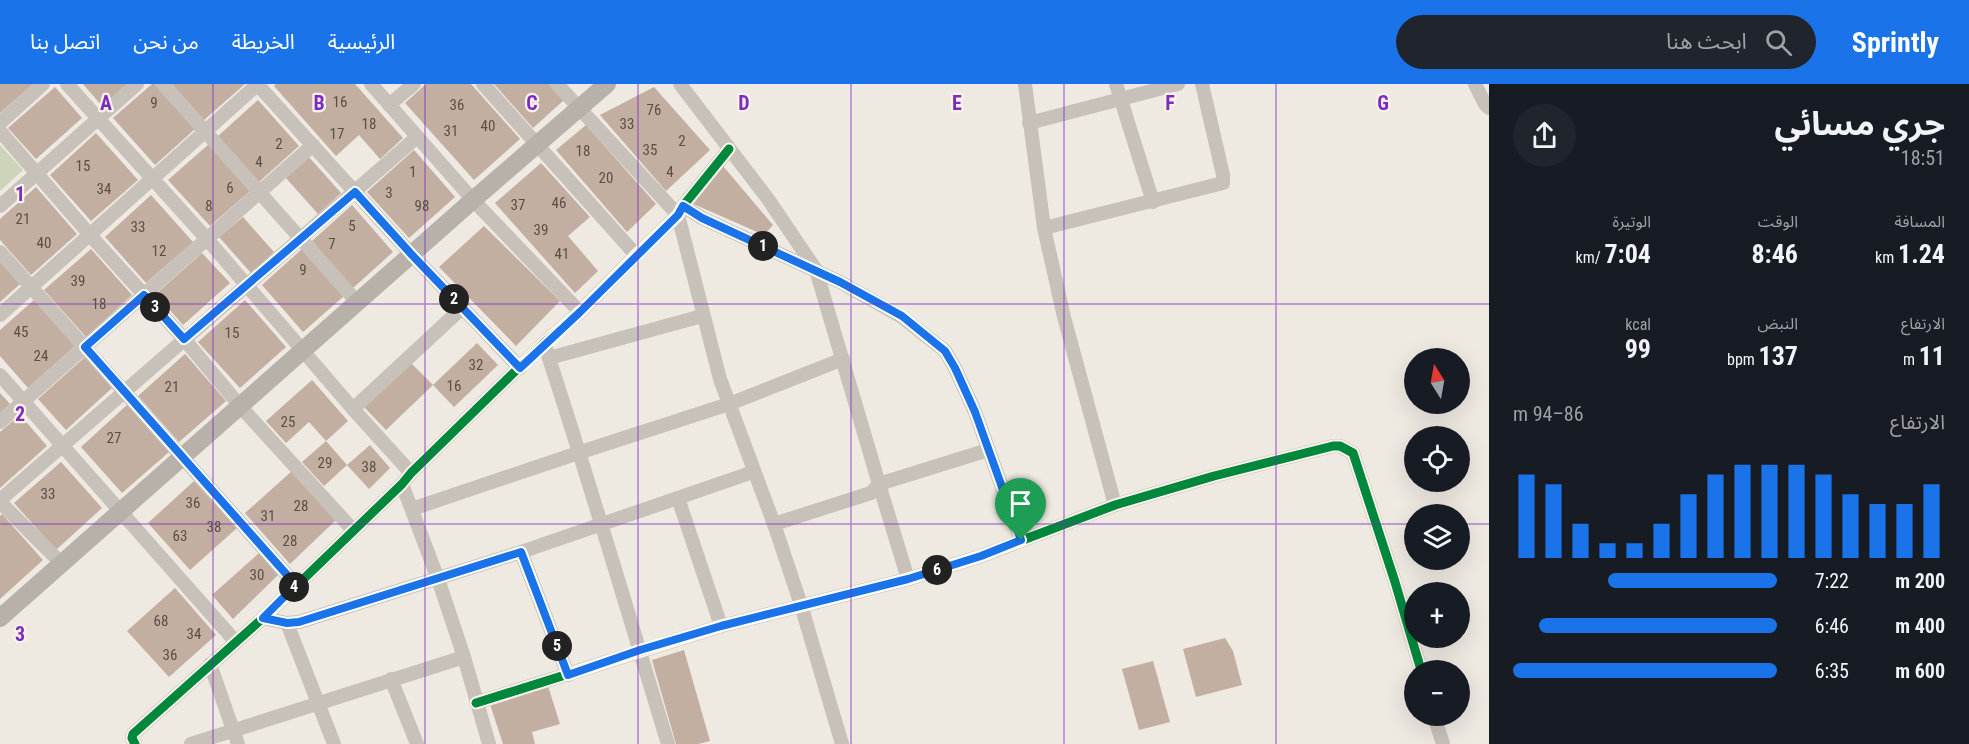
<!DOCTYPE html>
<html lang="ar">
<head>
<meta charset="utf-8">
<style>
  :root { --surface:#171b24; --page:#20242c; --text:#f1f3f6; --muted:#9ea1a6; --accent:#1a73e8 }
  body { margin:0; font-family:"Roboto Condensed","Noto Sans Arabic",sans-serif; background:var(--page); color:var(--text); direction:rtl; height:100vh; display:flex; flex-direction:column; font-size:22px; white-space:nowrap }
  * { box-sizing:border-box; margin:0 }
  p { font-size:20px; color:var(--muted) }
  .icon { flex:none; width:33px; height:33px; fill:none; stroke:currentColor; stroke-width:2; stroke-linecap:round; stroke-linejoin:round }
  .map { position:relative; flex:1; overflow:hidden; direction:ltr }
  .details { display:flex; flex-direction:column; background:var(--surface); width:480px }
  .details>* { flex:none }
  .needle { width:39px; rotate:349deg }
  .tools { position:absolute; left:1404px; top:264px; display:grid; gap:12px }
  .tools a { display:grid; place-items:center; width:66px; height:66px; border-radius:50%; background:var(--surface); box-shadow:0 6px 24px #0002; font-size:30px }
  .pin { position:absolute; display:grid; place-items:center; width:51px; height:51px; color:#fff; margin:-62px -26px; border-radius:50% 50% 50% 0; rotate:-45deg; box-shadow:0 0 6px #0007 }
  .pin .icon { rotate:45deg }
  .km { position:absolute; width:30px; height:30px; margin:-15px; border-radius:50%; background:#222; color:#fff; font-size:16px; line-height:30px; text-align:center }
  .round { display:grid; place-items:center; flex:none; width:63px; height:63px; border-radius:32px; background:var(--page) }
  .summary { display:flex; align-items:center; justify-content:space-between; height:102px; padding:0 24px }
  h1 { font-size:33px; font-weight:700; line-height:45px }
  .figures { display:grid; grid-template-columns:repeat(3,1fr); gap:9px; height:102px; padding:6px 24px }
  .figures div { display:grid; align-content:center }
  .figures b { font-size:26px; font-weight:700 }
  .figures small { font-size:16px; font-weight:400 }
  .figures p { font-size:16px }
  .chart { height:168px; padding:12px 24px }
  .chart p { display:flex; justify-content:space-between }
  .chart svg { width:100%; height:108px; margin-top:6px; stroke:var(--accent); stroke-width:6 }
  ul { padding:0 24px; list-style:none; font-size:20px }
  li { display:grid; grid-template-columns:96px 72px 1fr; align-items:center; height:45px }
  li i { height:15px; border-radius:8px; background:var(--accent) }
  header { display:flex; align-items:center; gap:36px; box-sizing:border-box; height:84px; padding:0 30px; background:var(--accent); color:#fff }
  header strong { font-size:28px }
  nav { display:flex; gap:33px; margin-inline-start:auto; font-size:21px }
  .search { width:420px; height:54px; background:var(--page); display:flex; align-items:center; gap:15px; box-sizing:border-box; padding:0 21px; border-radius:33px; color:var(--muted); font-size:22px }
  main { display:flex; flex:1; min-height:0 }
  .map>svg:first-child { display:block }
  .green { fill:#ced4ba }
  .building { fill:#c3aea2 }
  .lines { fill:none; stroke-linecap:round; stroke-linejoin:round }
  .minor { stroke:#c7c1ba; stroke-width:14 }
  .secondary { stroke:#b8b1aa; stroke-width:18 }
  .cycleway-casing { stroke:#fbf3e9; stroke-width:13 }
  .cycleway { stroke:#00873e; stroke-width:9 }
  .route-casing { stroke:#fff; stroke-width:12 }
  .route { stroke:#1a73e8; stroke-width:8 }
  .grid { fill:none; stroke:#7b2cbf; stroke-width:1.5; stroke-opacity:0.55 }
  .labels { text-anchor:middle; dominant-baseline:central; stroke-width:4.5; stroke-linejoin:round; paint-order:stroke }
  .number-label { font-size:15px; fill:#5b4e46 }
  .grid-label { font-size:20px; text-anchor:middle; font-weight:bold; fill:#7b2cbf; stroke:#fbf3e9; stroke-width:4.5; stroke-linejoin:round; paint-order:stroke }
</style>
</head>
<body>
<header>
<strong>Sprintly</strong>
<div class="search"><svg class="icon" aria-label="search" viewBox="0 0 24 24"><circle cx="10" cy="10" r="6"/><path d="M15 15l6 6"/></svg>ابحث هنا</div>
<nav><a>الرئيسية</a><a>الخريطة</a><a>من نحن</a><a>اتصل بنا</a></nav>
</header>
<main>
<section class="details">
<div class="summary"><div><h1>جري مسائي</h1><p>18:51</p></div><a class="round"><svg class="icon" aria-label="share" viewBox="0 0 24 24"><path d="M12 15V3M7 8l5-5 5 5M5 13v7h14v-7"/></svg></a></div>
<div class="figures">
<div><p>المسافة</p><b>1.24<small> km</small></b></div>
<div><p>الوقت</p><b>8:46</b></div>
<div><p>الوتيرة</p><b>7:04<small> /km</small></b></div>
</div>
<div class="figures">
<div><p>الارتفاع</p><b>11<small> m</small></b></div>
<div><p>النبض</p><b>137<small> bpm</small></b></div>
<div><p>kcal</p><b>99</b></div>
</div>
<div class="chart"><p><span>الارتفاع</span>86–94 m</p>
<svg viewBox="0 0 160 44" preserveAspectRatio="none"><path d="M5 44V10M15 44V14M25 44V30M35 44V38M45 44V38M55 44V30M65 44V18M75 44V10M85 44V6M95 44V6M105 44V6M115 44V10M125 44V18M135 44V22M145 44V22M155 44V14"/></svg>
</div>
<ul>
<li><b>200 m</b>7:22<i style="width:64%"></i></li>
<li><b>400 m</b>6:46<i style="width:90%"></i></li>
<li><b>600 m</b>6:35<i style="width:100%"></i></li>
</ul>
</section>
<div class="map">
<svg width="1489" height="660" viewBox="0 0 1489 660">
  <rect width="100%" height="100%" fill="#eee9e1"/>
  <path class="green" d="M0,61L23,86L0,107Z"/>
  <g class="building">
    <path d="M0,0H33L0,29Z"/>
    <path d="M83,0H127L102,22Z"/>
    <path d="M152,0H155L195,45L155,81L113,34Z"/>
    <path d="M172,0H245L204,36Z"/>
    <path d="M276,0H355L403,54L380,75L359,51L336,72L274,2Z"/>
    <path d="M426,0H471L520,55L474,96L405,19Z"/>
    <path d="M494,0H549L564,16L533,44Z"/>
    <path d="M55,3L82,34L36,75L8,44Z"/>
    <path d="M654,3L710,66L666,107L600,31Z"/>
    <path d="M258,16L299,62L259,98L218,52Z"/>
    <path d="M586,41L656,120L627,148L556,66Z"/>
    <path d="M96,49L138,96L91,137L50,91Z"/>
    <path d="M209,60L250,107L210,142L168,96Z"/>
    <path d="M414,66L455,113L409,154L367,108Z"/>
    <path d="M309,73L341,109L318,130L286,94Z"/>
    <path d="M541,79L590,133L568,152L598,187L575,209L495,119Z"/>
    <path d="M723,82L773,141L764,151L689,118Z"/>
    <path d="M36,103L77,150L31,191L0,156V135Z"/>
    <path d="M151,111L193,158L146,199L105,153Z"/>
    <path d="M352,121L393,168L353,204L312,157Z"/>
    <path d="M243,133L274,168L251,189L219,153Z"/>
    <path d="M484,142L560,217L516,262L439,183Z"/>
    <path d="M91,165L132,211L86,253L44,206Z"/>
    <path d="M302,165L344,212L303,248L262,201Z"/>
    <path d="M202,169L230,199L183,241L156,210Z"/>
    <path d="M0,178L20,200L0,218Z"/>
    <path d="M34,216L75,262L28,304L0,272V246Z"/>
    <path d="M245,216L286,263L240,304L198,258Z"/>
    <path d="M477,259L498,281L454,323L433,301L386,346L364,323L411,279L433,301Z"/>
    <path d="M185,270L226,317L179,358L138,312Z"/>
    <path d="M85,273L112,304L66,346L38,315Z"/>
    <path d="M312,296L348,337L326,357L347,381L370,361L390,384L369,405L347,381L324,402L302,378L326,357L309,338L286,359L266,337Z"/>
    <path d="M0,309L10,320L0,329Z"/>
    <path d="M127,321L169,368L122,409L81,363Z"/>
    <path d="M20,331L47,362L0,404V348Z"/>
    <path d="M61,378L102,424L56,466L14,419Z"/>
    <path d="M292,387L336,436L290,480L245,429Z"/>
    <path d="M194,397L237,444L190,486L148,439Z"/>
    <path d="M2,430L43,476L0,515V432Z"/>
    <path d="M259,469L278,491L233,535L212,511Z"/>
    <path d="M175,504L216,551L169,593L127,547Z"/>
    <path d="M1225,554L1233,567L1242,601L1196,613L1183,565Z"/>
    <path d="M684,566L710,657L698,660H676L652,576Z"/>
    <path d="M1153,577L1170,638L1139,646L1122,585Z"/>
    <path d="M548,602L560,640L532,648L535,660H503L490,620Z"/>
  </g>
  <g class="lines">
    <g class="minor">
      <path d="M67,0L207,155L353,325L411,389"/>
      <path d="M163,0L357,218"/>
      <path d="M257,0L412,171L520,284"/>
      <path d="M371,0L473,116L580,228"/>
      <path d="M483,0L636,171"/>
      <path d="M557,0L678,131L720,295L774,440L801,521L842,660"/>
      <path d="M680,0L768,115L816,186L879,400L871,409L774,440"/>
      <path d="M1025,0L1044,144L1064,233L1115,421"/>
      <path d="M1116,0L1153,118"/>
      <path d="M1475,0L1485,20L1489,24"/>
      <path d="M389,21L414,0"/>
      <path d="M0,39L43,0"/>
      <path d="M1029,39L1178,0"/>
      <path d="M0,47L90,151L184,255L240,322L353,446"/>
      <path d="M0,122L137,0"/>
      <path d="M683,122L702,134L840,198L902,233L945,267L955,284L975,328L1021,456"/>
      <path d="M1044,144L1223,99V91L1202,0"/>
      <path d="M0,168L296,501"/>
      <path d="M0,231L258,0"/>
      <path d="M544,259C588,392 627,526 668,660"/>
      <path d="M549,274L702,232"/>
      <path d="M0,291L235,557"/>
      <path d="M353,325L462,224"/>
      <path d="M0,338L313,61"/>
      <path d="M402,400L438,495L464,573L489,660"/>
      <path d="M678,414L721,542"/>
      <path d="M0,416L417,53"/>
      <path d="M0,418L62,480"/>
      <path d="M412,425L581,368L729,320L843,275"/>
      <path d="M521,468L568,591"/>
      <path d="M908,495L879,400L988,366"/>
      <path d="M263,534L287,539L299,538L521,468L753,388"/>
      <path d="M287,539L334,660"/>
      <path d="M210,580L238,660"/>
      <path d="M391,595L417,660"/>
      <path d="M476,619L721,542L908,495L981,472L1115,421L1214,392L1333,362H1340L1353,369L1395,498L1421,586"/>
      <path d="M1434,632L1443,660"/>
      <path d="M135,660L132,654L133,650L263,534L402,400L411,389L544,259L580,228L636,171L678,131L683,122L729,65"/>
      <path d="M191,660L464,573"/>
    </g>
    <path class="secondary" d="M0,534L473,116L607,0"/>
    <defs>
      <g id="cycleway">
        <path d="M476,619L721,542L908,495L981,472L1115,421L1214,392L1333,362H1340L1353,369L1395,498L1421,586"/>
        <path d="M135,660L132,654L133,650L263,534L402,400L411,389L544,259L580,228L636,171L678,131L683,122L729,65"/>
      </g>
    </defs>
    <use href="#cycleway" class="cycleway-casing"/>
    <use href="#cycleway" class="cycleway"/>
  </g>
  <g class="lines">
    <defs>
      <path id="route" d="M355,108L412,171L520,284L580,228L678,131L683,122L702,134L840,198L902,232L945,267L955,284L975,328L1021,456L981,472L908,495L721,542L640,566L568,591L521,468L299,538L287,539L263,534L296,501L85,263L144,211L184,255Z"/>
    </defs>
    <use href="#route" class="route-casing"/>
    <use href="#route" class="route"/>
  </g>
  <path class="grid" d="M213,0V660M425,0V660M638,0V660M851,0V660M1064,0V660M1276,0V660M0,220H1489M0,440H1414M1460,440H1489"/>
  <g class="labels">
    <g class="number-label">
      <text x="340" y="18">16</text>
      <text x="154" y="19">9</text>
      <text x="457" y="21">36</text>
      <text x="654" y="26">76</text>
      <text x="369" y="40">18</text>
      <text x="627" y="40">33</text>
      <text x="488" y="42">40</text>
      <text x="451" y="47">31</text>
      <text x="337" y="50">17</text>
      <text x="682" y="57">2</text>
      <text x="279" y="60">2</text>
      <text x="650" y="66">35</text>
      <text x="583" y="67">18</text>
      <text x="259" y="78">4</text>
      <text x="83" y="82">15</text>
      <text x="413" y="88">1</text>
      <text x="670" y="88">4</text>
      <text x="606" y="94">20</text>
      <text x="230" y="104">6</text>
      <text x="104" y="105">34</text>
      <text x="389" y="109">3</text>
      <text x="559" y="119">46</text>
      <text x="518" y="121">37</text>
      <text x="209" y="122">8</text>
      <text x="422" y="122">98</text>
      <text x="23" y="135">21</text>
      <text x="352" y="142">5</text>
      <text x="138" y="143">33</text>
      <text x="541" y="146">39</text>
      <text x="44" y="159">40</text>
      <text x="332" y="160">7</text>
      <text x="159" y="167">12</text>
      <text x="562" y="170">41</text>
      <text x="303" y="186">9</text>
      <text x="78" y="197">39</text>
      <text x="99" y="220">18</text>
      <text x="21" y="248">45</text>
      <text x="232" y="249">15</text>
      <text x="41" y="272">24</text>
      <text x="476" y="281">32</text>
      <text x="454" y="302">16</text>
      <text x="172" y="303">21</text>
      <text x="288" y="338">25</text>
      <text x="114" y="354">27</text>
      <text x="325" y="379">29</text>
      <text x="369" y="383">38</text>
      <text x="48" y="410">33</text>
      <text x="193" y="419">36</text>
      <text x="301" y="422">28</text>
      <text x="268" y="432">31</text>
      <text x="214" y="443">38</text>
      <text x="180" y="452">63</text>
      <text x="290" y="457">28</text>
      <text x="257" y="491">30</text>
      <text x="161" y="537">68</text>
      <text x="194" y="550">34</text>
      <text x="170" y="571">36</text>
    </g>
  </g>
  <g class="grid-label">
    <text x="106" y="26">A</text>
    <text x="319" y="26">B</text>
    <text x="532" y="26">C</text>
    <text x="744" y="26">D</text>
    <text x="957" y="26">E</text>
    <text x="1170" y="26">F</text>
    <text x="1383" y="26">G</text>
    <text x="20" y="117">1</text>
    <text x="20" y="337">2</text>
    <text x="20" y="557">3</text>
  </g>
</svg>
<div class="tools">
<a><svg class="needle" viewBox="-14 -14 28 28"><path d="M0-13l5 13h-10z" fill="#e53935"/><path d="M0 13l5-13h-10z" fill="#9ea1a6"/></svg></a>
<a><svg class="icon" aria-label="locate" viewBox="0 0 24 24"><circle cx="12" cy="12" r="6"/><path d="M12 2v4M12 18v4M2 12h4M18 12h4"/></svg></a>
<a><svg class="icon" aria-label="layers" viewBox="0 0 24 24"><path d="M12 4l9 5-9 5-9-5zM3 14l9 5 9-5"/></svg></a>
<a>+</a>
<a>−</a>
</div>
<div class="pin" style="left:1021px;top:456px;background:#1e9e55"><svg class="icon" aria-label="arrive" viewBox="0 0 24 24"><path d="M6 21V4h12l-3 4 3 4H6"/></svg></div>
<b class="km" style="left:763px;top:162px">1</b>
<b class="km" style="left:454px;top:215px">2</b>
<b class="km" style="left:155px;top:223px">3</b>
<b class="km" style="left:294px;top:503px">4</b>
<b class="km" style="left:557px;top:562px">5</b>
<b class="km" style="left:937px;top:486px">6</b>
</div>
</main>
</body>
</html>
